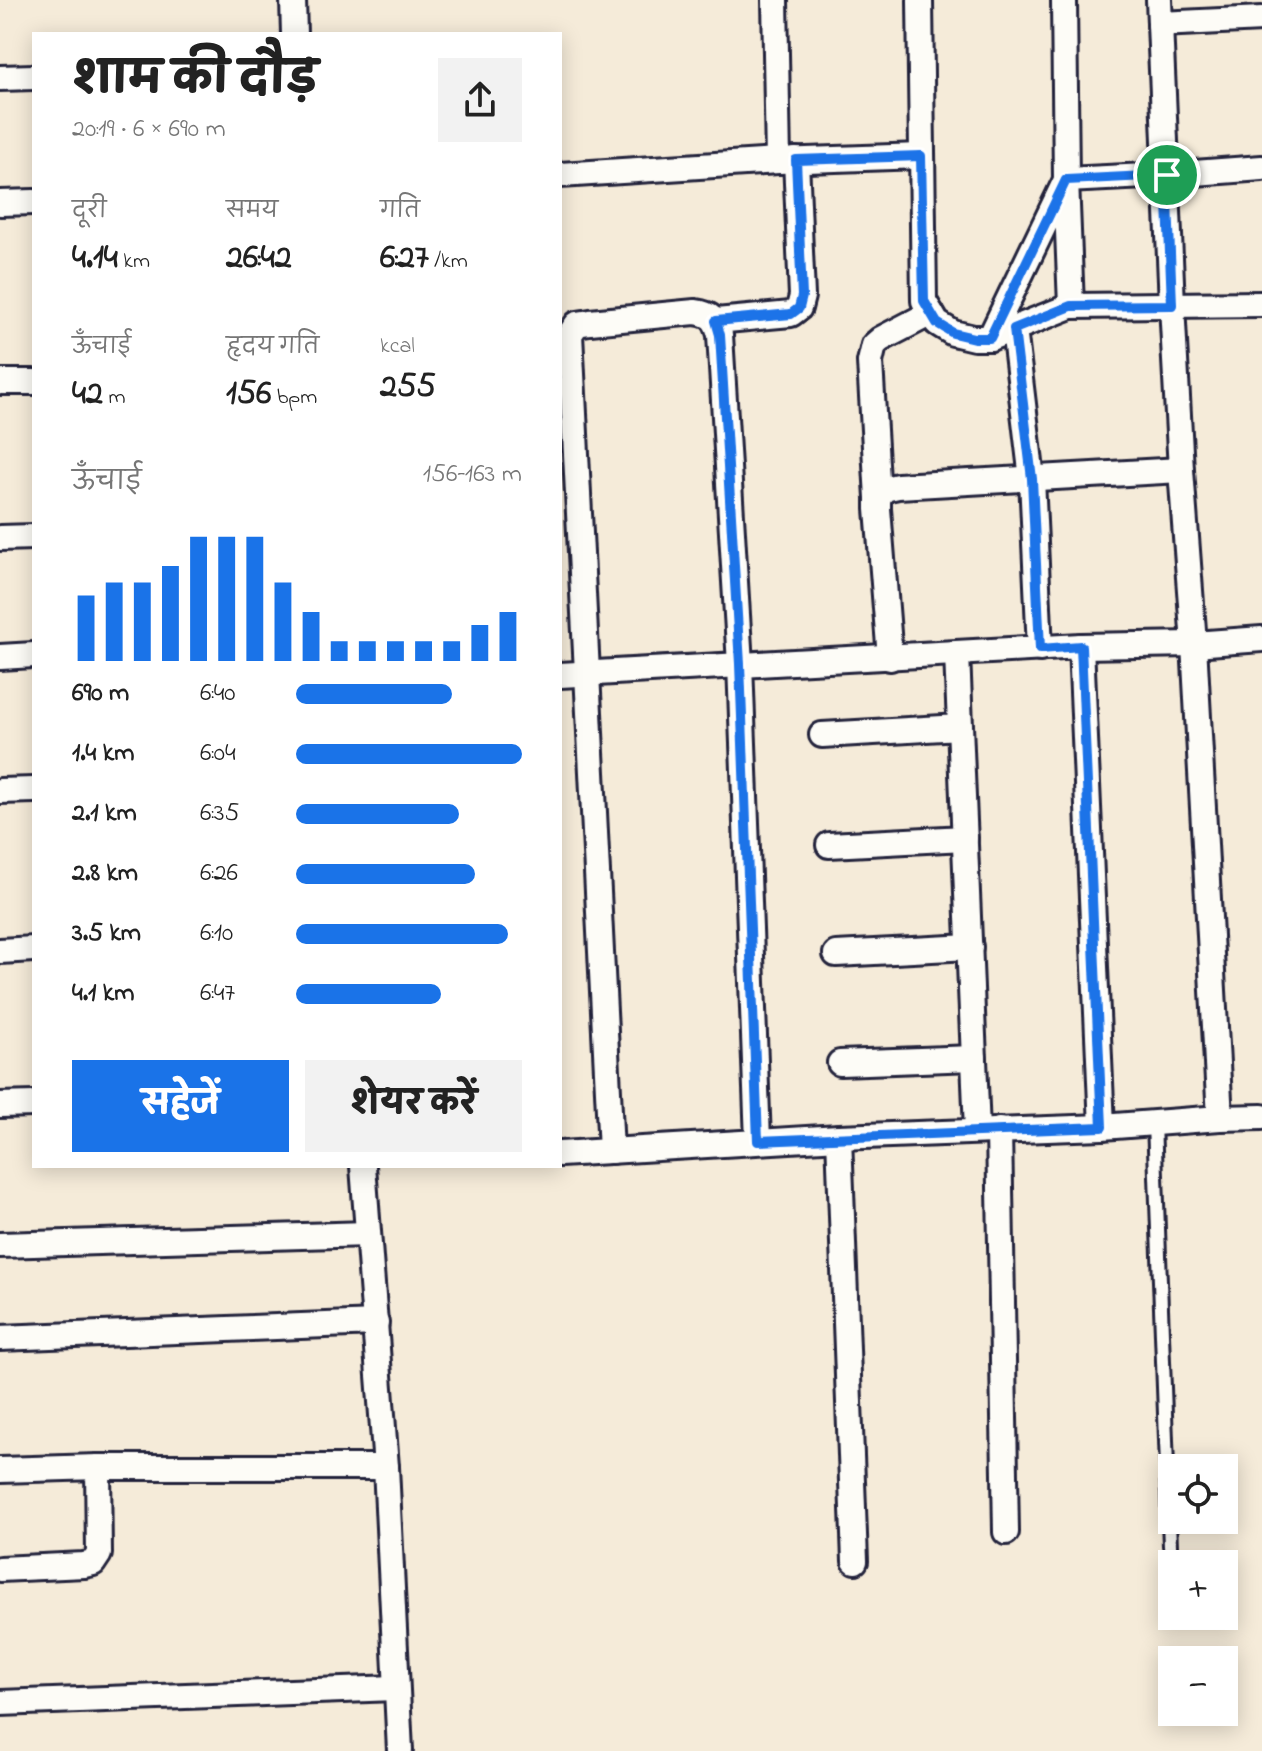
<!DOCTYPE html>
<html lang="hi">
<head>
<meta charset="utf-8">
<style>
  :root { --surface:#fff; --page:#f2f2f2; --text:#222; --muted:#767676; --accent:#1a73e8 }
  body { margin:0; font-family:"Indie Flower","Playpen Sans Deva",sans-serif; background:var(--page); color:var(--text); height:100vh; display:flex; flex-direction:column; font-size:30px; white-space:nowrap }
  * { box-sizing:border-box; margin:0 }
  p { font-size:26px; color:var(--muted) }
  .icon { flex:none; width:44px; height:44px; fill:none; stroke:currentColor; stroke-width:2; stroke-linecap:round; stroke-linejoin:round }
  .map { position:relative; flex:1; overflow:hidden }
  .side { position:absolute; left:32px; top:32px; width:530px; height:1136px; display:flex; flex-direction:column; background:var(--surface); border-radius:0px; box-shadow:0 4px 20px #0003 }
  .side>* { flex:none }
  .controls { position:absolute; left:1158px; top:1454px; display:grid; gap:16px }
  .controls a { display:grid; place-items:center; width:80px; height:80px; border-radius:0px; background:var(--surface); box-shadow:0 4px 20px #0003; font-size:40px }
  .pin { position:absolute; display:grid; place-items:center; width:68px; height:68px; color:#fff; margin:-34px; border:4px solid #fff; border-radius:50%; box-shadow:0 2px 8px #0007 }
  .round { display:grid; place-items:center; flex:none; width:84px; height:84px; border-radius:0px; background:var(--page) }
  .headline { display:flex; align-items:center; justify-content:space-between; height:136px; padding:0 40px }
  h1 { font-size:44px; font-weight:800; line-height:60px }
  .stats { display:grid; grid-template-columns:repeat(3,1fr); gap:12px; height:136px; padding:8px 40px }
  .stats div { display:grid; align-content:center }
  .stats b { font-size:34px; font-weight:800 }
  .stats small { font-size:22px; font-weight:400 }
  .stats p { font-size:22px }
  .chart { height:224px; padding:16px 40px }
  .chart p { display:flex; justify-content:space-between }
  .chart svg { width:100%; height:144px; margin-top:8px; stroke:var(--accent); stroke-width:6 }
  .button { display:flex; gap:16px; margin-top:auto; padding:16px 40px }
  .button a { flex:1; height:92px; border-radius:0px; background:var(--accent); color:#fff; font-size:32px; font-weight:800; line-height:92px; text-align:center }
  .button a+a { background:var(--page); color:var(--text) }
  ul { padding:0 40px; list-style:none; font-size:26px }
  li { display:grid; grid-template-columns:128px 96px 1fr; align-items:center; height:60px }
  li i { height:20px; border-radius:10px; background:var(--accent) }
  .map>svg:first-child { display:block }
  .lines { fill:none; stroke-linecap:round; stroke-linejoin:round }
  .service-casing { stroke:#22223b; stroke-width:18 }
  .minor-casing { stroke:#22223b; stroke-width:30 }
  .service { stroke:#fdfcf7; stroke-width:12 }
  .minor { stroke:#fdfcf7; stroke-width:24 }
  .route-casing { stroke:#fff; stroke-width:16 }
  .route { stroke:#1a73e8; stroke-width:10 }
</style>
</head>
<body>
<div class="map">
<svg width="1262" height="1751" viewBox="0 0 1262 1751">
  <rect width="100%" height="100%" fill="#f5ebd9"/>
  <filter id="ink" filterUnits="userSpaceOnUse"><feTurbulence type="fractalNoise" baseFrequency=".0125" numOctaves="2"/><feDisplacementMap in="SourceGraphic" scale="16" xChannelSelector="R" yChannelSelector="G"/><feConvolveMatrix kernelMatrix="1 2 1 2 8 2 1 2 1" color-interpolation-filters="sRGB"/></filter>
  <g filter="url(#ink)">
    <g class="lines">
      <defs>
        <path id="service" d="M1154,1123L1170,1546"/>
        <g id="minor">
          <path d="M293,0L294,34"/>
          <path d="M775,0L778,161"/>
          <path d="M920,0L924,301L937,323L953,333L974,338H990L1071,306"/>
          <path d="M1064,0L1066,180L1071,306L1262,304"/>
          <path d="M1159,0L1172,305L1181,470L1194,644L1220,1118"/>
          <path d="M1160,24L1262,19"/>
          <path d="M0,78L34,77"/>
          <path d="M560,175L778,161L921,156"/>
          <path d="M0,203L34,202"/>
          <path d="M716,321L791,314L799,308L802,296L796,160"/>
          <path d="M1014,329L1032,479L1040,649"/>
          <path d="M990,338L1066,180L1167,175L1262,168"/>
          <path d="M0,382H34"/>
          <path d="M878,498L870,362L874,345L881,339L931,313"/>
          <path d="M0,538L34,537"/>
          <path d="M1081,646L1102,1127"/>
          <path d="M957,654L977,1131"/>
          <path d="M0,657L34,655"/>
          <path d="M890,658L878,509V498L884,489L898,486L1181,470"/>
          <path d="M560,675L1081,646L1194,644L1262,639"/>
          <path d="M822,735L960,727"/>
          <path d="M0,791L34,790"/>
          <path d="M829,845L965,838"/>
          <path d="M0,951L34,949"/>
          <path d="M836,954L970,947"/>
          <path d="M840,1063L974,1058"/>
          <path d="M0,1105L34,1104"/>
          <path d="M999,1130L1006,1532"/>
          <path d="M839,1137L855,1561"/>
          <path d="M611,1151L570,334L577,324L590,322L695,312C711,314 716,319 720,335L740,664L758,1141"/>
          <path d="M560,1154L839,1137L1102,1127L1220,1118L1262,1117"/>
          <path d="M363,1166L386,1467L400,1751"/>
          <path d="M0,1245L368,1234"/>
          <path d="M0,1338L376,1323"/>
          <path d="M0,1470L98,1467H386"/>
          <path d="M0,1569L84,1565L93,1563L99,1554L98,1467"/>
          <path d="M0,1703L395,1688"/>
        </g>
      </defs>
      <use href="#service" class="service-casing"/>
      <use href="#minor" class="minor-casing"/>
      <use href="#service" class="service"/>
      <use href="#minor" class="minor"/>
    </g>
  </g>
  <g class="lines" filter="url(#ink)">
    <defs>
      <path id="route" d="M921,156L924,301L937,323L953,333L974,338H990L1066,180L1167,175L1172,305L1071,306L1014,329L1032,479L1040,649L1081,646L1102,1127L758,1141L740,664L720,335L716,321L791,314L799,308L802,296L796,160Z"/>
    </defs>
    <use href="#route" class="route-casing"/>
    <use href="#route" class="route"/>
  </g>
</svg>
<div class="controls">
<a><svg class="icon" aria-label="locate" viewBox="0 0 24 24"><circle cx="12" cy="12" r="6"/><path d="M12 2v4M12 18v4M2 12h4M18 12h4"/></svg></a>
<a>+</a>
<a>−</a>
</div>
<div class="pin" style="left:1167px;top:175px;background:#1e9e55"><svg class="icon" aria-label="arrive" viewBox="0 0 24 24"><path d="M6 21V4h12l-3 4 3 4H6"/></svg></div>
<section class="side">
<div class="headline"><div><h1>शाम की दौड़</h1><p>20:19 · 6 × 690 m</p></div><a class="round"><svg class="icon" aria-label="share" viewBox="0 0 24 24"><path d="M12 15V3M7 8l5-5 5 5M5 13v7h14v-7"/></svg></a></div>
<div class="stats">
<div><p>दूरी</p><b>4.14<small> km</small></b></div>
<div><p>समय</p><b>26:42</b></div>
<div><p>गति</p><b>6:27<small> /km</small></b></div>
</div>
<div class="stats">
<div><p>ऊँचाई</p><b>42<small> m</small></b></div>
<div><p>हृदय गति</p><b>156<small> bpm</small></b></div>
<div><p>kcal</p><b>255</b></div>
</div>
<div class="chart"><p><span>ऊँचाई</span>156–163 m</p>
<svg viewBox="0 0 160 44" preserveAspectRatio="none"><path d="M5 44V24M15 44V20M25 44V20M35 44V15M45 44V6M55 44V6M65 44V6M75 44V20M85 44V29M95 44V38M105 44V38M115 44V38M125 44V38M135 44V38M145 44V33M155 44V29"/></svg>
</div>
<ul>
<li><b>690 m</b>6:40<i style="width:69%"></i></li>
<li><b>1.4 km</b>6:04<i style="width:100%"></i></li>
<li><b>2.1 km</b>6:35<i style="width:72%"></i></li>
<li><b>2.8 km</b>6:26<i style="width:79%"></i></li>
<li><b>3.5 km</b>6:10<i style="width:94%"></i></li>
<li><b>4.1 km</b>6:47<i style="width:64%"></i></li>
</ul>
<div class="button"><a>सहेजें</a><a>शेयर करें</a></div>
</section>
</div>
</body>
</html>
